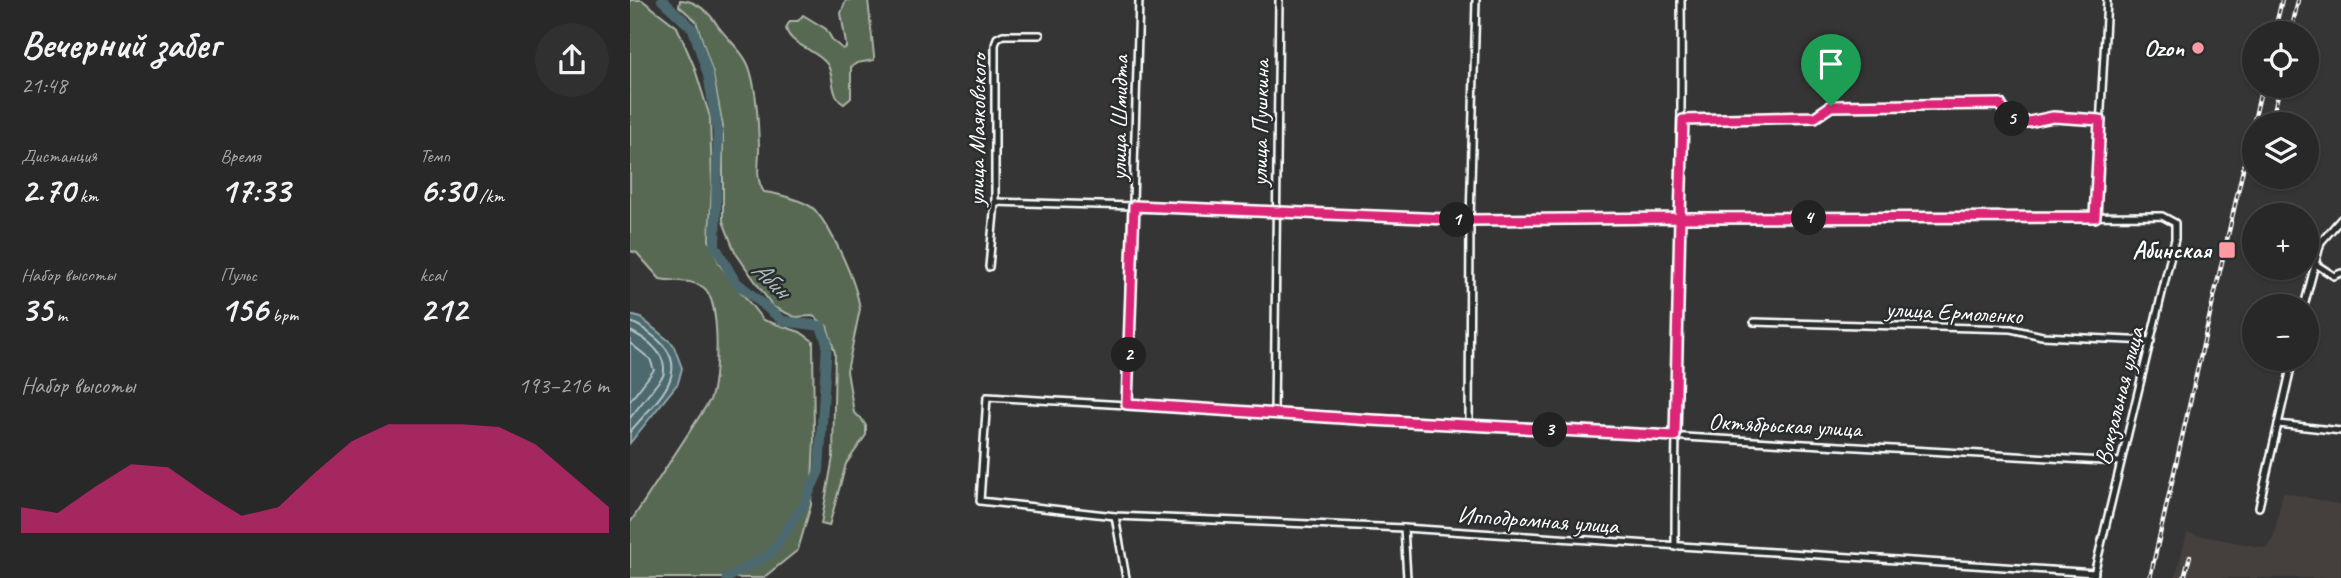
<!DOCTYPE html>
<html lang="ru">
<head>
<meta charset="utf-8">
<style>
  :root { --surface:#282828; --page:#303030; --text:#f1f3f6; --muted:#a5a6a8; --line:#444445; --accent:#db2777 }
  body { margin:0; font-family:Caveat,sans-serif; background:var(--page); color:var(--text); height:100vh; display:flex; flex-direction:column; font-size:26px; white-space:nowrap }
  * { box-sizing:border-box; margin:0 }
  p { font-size:23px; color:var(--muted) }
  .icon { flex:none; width:38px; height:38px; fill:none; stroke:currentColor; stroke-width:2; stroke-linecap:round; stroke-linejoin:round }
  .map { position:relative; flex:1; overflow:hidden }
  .drawer { display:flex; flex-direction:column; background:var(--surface); width:630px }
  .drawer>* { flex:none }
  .controls { position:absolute; left:1612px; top:21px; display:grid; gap:14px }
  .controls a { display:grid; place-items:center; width:77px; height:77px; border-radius:50%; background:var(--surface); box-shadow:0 2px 5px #0004,0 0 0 2px var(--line); font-size:35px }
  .pin { position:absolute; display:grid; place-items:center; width:60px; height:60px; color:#fff; margin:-72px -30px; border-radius:50% 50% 50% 0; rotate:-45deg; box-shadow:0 0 7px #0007 }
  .pin .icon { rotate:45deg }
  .km { position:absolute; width:35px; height:35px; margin:-18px; border-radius:50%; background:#222; color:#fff; font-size:19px; line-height:35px; text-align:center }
  .round { display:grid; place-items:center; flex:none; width:74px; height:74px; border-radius:37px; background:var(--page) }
  .summary { display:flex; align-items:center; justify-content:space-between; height:119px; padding:0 21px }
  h1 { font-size:38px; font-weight:600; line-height:52px }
  .stats { display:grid; grid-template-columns:repeat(3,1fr); gap:10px; height:119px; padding:7px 21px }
  .stats div { display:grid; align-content:center }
  .stats b { font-size:35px; font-weight:600 }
  .stats small { font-size:19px; font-weight:400 }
  .stats p { font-size:19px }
  .chart { height:196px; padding:14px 21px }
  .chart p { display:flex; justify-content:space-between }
  .chart svg { width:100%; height:126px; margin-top:7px; fill:var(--accent); opacity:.7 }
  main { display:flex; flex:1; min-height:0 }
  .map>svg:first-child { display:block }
  .built { fill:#453f3d }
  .green { fill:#596952; stroke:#acb4a8; stroke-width:2 }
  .water { fill:#4b696e; stroke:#93a5a8; stroke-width:2 }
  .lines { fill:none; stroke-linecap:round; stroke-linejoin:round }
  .shore { stroke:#b7c3c5; stroke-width:2 }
  .river { stroke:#4b696e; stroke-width:10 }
  .minor-casing { stroke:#fff; stroke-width:10 }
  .minor { stroke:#2a2d2e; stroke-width:5 }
  .rail-casing { stroke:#fff; stroke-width:4.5 }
  .rail { stroke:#2a2d2e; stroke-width:2; stroke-dasharray:5; stroke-linecap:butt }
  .route-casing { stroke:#fff; stroke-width:14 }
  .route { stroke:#db2777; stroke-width:9 }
  .poi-dot { fill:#ff9aa2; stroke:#2a2d2e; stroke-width:2.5 }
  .labels { text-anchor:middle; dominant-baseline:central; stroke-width:5; stroke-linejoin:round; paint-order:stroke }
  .poi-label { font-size:24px; font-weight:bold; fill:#fff; stroke:#2a2d2e; text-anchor:end }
  .street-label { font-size:24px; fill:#fff; stroke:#2a2d2e }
  .water-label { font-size:26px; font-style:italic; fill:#aebcbe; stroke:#2a2d2e }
</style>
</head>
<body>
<main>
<section class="drawer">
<div class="summary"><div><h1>Вечерний забег</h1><p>21:48</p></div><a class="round"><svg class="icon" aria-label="share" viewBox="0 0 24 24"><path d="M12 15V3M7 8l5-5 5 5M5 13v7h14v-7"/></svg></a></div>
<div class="stats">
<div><p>Дистанция</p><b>2.70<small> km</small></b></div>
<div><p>Время</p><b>17:33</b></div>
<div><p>Темп</p><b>6:30<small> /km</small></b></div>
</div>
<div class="stats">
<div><p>Набор высоты</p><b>35<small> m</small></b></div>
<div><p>Пульс</p><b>156<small> bpm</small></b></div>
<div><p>kcal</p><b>212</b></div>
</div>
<div class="chart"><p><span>Набор высоты</span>193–216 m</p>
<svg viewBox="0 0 160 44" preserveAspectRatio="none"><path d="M0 44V35L10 37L20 28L30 20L40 21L50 30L60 38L70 35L80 23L90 12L100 6L110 6L120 6L130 7L140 13L150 24L160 35V44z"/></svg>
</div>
</section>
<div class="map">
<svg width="1711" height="578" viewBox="0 0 1711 578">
  <rect width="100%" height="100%" fill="#363535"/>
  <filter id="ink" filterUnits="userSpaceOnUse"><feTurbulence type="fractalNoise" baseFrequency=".0143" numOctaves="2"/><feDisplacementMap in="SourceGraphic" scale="14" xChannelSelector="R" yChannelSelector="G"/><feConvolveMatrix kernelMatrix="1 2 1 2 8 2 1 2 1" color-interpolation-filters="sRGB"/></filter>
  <g filter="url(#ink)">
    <path class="built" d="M1653,492L1711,505V578H1545L1557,533L1636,548L1643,539Z"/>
    <g class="green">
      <path d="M0,0H12L47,27L64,66L80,117L82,184L79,240L90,265L133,320L170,332L183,341L184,439L181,505L168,550L133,578H0V523L80,400C88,381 92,300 73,287C61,279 44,282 30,279L7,253L0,251Z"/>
      <path d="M50,0C66,0 80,13 88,26C98,40 115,53 120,70C127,93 128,121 129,145C130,162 124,177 134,192C145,193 177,201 185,210C203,231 226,281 230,309L217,371L224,413L231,418L236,426V435L216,464L199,526L191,524L203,457L205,353L197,326L183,316L165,317L143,307L105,252L93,221V127L83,74L66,21L49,6Z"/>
      <path d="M216,0H238L244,56V60L227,63L221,67V98L214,104C200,97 205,76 197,64C186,49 159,45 156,28L160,21H168L173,15L196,29L203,41L213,49L216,48V44L211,13Z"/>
    </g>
    <path class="water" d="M0,315L11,318L43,344L52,368L48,383L0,443Z"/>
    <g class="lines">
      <g class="shore">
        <path d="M0,322C11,325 19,333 28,340C65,373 22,404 0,432"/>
        <path d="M0,331C17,339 39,355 33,376L0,418"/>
        <path d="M0,343L20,359L24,370L0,401"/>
      </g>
      <path class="river" d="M32,0L63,29L78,75L88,132L85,246L105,281L153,321L191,326L197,343L189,471L173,506L140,554L97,578"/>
      <defs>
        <g id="minor">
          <path d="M1053,120L1185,117L1201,106L1370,104L1378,118L1385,122H1399L1423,117L1470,120"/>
          <path d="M365,202L504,206L840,220L1532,216L1545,223V239L1463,578"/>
          <path d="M1465,217L1477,0"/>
          <path d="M1676,241L1682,239L1691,242"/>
          <path d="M1684,263L1704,276L1711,273"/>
          <path d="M359,267L365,202V45L367,38L373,35H410"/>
          <path d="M1674,306L1691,242L1711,219"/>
          <path d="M1124,322L1381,329L1412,336L1521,341"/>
          <path d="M497,404L509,0"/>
          <path d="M644,414L649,0"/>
          <path d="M1648,424L1711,431"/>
          <path d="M839,426L840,220L846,0"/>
          <path d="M1629,507L1663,359"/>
          <path d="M485,516L496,578"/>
          <path d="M774,528L777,578"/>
          <path d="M1045,547C1045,365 1053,182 1051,0"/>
          <path d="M1465,573L774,528L485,516L350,501L357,397L1490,462"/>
        </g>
      </defs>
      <use href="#minor" class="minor-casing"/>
      <use href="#minor" class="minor"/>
      <defs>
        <g id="rail">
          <path d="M1644,33L1652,0"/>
          <path d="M1661,33L1668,0"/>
          <path d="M1641,124L1650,86"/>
          <path d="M1520,578L1632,86"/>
          <path d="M1554,578L1560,556"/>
        </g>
      </defs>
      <use href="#rail" class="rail-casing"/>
      <use href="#rail" class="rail"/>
    </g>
  </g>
  <g class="lines" filter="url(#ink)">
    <defs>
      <path id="route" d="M1201,106L1185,117L1053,120L1050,218L840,220L504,206L497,404L741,420L1045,436L1050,218L1465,217L1470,120L1423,117L1399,122H1385L1378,118L1370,104L1201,106"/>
    </defs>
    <use href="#route" class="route-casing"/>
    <use href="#route" class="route"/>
  </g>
  <g class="poi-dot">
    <circle cx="1568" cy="48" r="7"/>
    <rect x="1588" y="241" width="18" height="18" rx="3.5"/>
  </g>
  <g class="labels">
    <g class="poi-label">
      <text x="1554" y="48">Ozon</text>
      <text x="1581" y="250">Абинская</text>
    </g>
    <g class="street-label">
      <text transform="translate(489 118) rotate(-89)">улица Шмидта</text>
      <text transform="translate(630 123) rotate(-89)">улица Пушкина</text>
      <text transform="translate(347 130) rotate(-89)">улица Маяковского</text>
      <text transform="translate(1324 312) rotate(3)">улица Ермоленко</text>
      <text transform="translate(1489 396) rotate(-76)">Вокзальная улица</text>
      <text transform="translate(1155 425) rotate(3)">Октябрьская улица</text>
      <text transform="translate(908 520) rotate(4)">Ипподромная улица</text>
    </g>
    <g class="water-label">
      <text transform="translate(141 279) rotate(43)">Абин</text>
    </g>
  </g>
</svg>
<div class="controls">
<a><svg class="icon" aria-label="locate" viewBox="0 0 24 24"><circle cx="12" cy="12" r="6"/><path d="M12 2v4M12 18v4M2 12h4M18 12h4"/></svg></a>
<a><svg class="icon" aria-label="layers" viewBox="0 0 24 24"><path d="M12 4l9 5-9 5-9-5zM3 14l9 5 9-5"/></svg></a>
<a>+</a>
<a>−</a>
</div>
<div class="pin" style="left:1201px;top:106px;background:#1e9e55"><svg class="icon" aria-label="arrive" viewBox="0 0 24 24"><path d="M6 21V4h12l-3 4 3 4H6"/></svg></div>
<b class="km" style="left:827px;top:220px">1</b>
<b class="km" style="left:499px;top:355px">2</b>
<b class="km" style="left:920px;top:430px">3</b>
<b class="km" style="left:1179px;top:218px">4</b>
<b class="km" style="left:1382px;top:119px">5</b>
</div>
</main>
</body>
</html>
